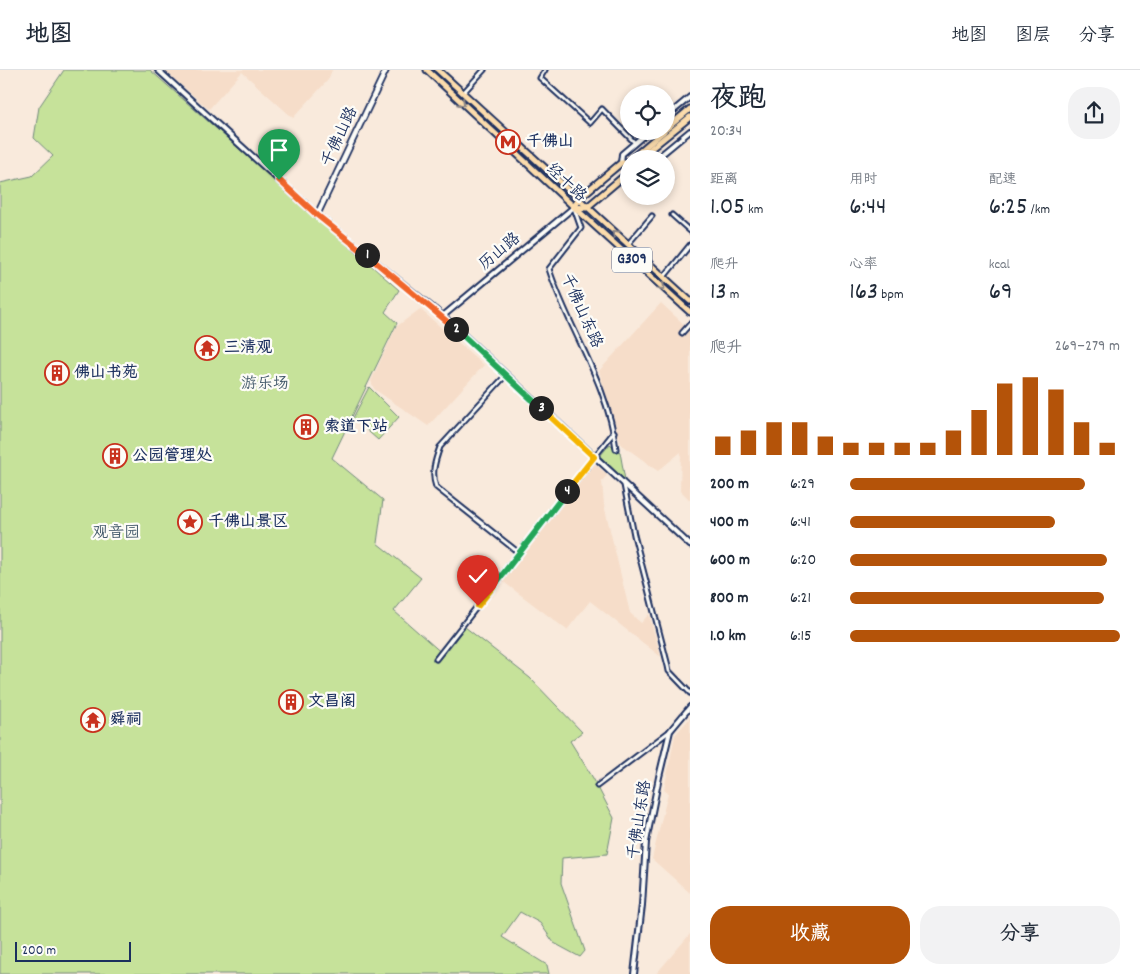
<!DOCTYPE html>
<html lang="zh">
<head>
<meta charset="utf-8">
<style>
  :root { --surface:#fff; --page:#f2f2f3; --text:#1f2937; --muted:#747a83; --line:#e0e1e3; --accent:#b45309 }
  body { margin:0; font-family:Dekko,"LXGW WenKai TC",sans-serif; background:var(--page); color:var(--text); height:100vh; display:flex; flex-direction:column; font-size:19px; white-space:nowrap }
  * { box-sizing:border-box; margin:0 }
  p { font-size:16px; color:var(--muted) }
  .icon { flex:none; width:28px; height:28px; fill:none; stroke:currentColor; stroke-width:2; stroke-linecap:round; stroke-linejoin:round }
  .map { position:relative; flex:1; overflow:hidden }
  .panel { display:flex; flex-direction:column; background:var(--surface); width:450px }
  .panel>* { flex:none }
  .tools { position:absolute; left:620px; top:15px; display:grid; gap:10px }
  .tools a { display:grid; place-items:center; width:55px; height:55px; border-radius:50%; background:var(--surface); box-shadow:0 2px 8px #0003; font-size:25px }
  .scale { position:absolute; left:15px; bottom:12px; width:116px; box-sizing:border-box; padding-left:5px; border:2px solid #1b2f5e; border-top:0; font-size:14px; line-height:18px; white-space:nowrap; color:#1b2f5e; -webkit-text-stroke:4px #fdfcf7; paint-order:stroke }
  .pin { position:absolute; display:grid; place-items:center; width:42px; height:42px; color:#fff; margin:-51px -21px; border-radius:50% 50% 50% 0; rotate:-45deg; box-shadow:0 0 5px #0007 }
  .pin .icon { rotate:45deg }
  .km { position:absolute; width:25px; height:25px; margin:-12px; border-radius:50%; background:#222; color:#fff; font-size:14px; line-height:25px; text-align:center }
  .round { display:grid; place-items:center; flex:none; width:52px; height:52px; border-radius:20px; background:var(--page) }
  .head { display:flex; align-items:center; justify-content:space-between; height:85px; padding:0 20px }
  h1 { font-size:28px; font-weight:600; line-height:38px }
  .figures { display:grid; grid-template-columns:repeat(3,1fr); gap:8px; height:85px; padding:5px 20px }
  .figures div { display:grid; align-content:center }
  .figures b { font-size:25px; font-weight:600 }
  .figures small { font-size:14px; font-weight:400 }
  .figures p { font-size:14px }
  .chart { height:140px; padding:10px 20px }
  .chart p { display:flex; justify-content:space-between }
  .chart svg { width:100%; height:90px; margin-top:5px; stroke:var(--accent); stroke-width:6 }
  .button { display:flex; gap:10px; margin-top:auto; padding:10px 20px }
  .button a { flex:1; height:58px; border-radius:20px; background:var(--accent); color:#fff; font-size:20px; font-weight:600; line-height:58px; text-align:center }
  .button a+a { background:var(--page); color:var(--text) }
  ul { padding:0 20px; list-style:none; font-size:16px }
  li { display:grid; grid-template-columns:80px 60px 1fr; align-items:center; height:38px }
  li i { height:12px; border-radius:6px; background:var(--accent) }
  header { display:flex; align-items:center; gap:30px; box-sizing:border-box; height:70px; padding:0 25px; background:var(--surface); border-bottom:1px solid var(--line) }
  header strong { font-size:24px }
  nav { display:flex; gap:28px; margin-inline-start:auto; font-size:18px }
  main { display:flex; flex:1; min-height:0 }
  .map>svg:first-child { display:block }
  .built { fill:#f6ddc9 }
  .green { fill:#c6e29a; stroke:#70887c }
  .lines { fill:none; stroke-linecap:round; stroke-linejoin:round }
  .minor-casing { stroke:#1b2f5e; stroke-width:7 }
  .tertiary-casing { stroke:#1b2f5e; stroke-width:8 }
  .secondary-casing { stroke:#1b2f5e; stroke-width:8 }
  .primary-casing { stroke:#1b2f5e; stroke-width:9 }
  .trunk-casing { stroke:#1b2f5e; stroke-width:9 }
  .minor { stroke:#fdfcf7; stroke-width:3 }
  .tertiary { stroke:#fdfcf7; stroke-width:4 }
  .secondary { stroke:#fdfcf7; stroke-width:4.5 }
  .primary { stroke:#fcdcac; stroke-width:5 }
  .trunk { stroke:#fcdcac; stroke-width:5 }
  .oneway { stroke:#8c8685 }
  .split-1-casing { stroke:#fff; stroke-width:10 }
  .split-2-casing { stroke:#fff; stroke-width:10 }
  .split-3-casing { stroke:#fff; stroke-width:10 }
  .split-4-casing { stroke:#fff; stroke-width:10 }
  .split-5-casing { stroke:#fff; stroke-width:10 }
  .split-6-casing { stroke:#fff; stroke-width:10 }
  .split-1 { stroke:#f0652b; stroke-width:6 }
  .split-2 { stroke:#f0652b; stroke-width:6 }
  .split-3 { stroke:#22a559; stroke-width:6 }
  .split-4 { stroke:#f5b400; stroke-width:6 }
  .split-5 { stroke:#22a559; stroke-width:6 }
  .split-6 { stroke:#f5b400; stroke-width:6 }
  .labels { text-anchor:middle; dominant-baseline:central; stroke-width:4.5; stroke-linejoin:round; paint-order:stroke }
  .shield { fill:#fdfcf7; stroke:#5f6c8c; stroke-width:1 }
  .shield-label { font-size:15px; font-weight:bold; fill:#1b2f5e }
  .street-label { font-size:16px; fill:#1b2f5e; stroke:#fdfcf7 }
  .poi-label { font-size:16px; font-weight:bold; fill:#1b2f5e; stroke:#fdfcf7; text-anchor:start }
  .park-label { font-size:16px; fill:#465c6d; stroke:#fdfcf7 }
</style>
</head>
<body>
<header>
<strong>地图</strong>
<nav><a>地图</a><a>图层</a><a>分享</a></nav>
</header>
<main>
<div class="map">
<svg width="690" height="904" viewBox="0 0 690 904">
  <rect width="100%" height="100%" fill="#f9eadc"/>
  <filter id="ink" filterUnits="userSpaceOnUse"><feTurbulence type="fractalNoise" baseFrequency=".02" numOctaves="2"/><feDisplacementMap in="SourceGraphic" scale="10" xChannelSelector="R" yChannelSelector="G"/><feConvolveMatrix kernelMatrix="1 2 1 2 8 2 1 2 1" color-interpolation-filters="sRGB"/></filter>
  <g filter="url(#ink)">
    <g class="built">
      <path d="M164,0H332L328,10L293,48L242,2L209,39Z"/>
      <path d="M661,233L690,260V430L680,420L681,382L658,401L621,374L599,301Z"/>
      <path d="M420,239L484,295L428,356L374,319L371,311L396,257Z"/>
      <path d="M594,393L607,405L602,411L604,435L630,543L641,553L649,544L661,587L590,531L567,560L501,510Z"/>
      <path d="M690,648V823L652,789L668,723L664,720L675,665Z"/>
      <path d="M690,864V904H656Z"/>
    </g>
    <g class="green">
      <path d="M64,0H150L399,220L385,242L397,253L332,388L383,430L377,473L421,508L394,541L444,585L465,557L530,608L582,662L570,671L593,708L614,748L607,784L562,788L561,813L585,881L580,887L554,873L540,853L520,842L502,867L547,895L549,904H0V113L32,106L53,86L34,68L39,37Z"/>
      <path d="M369,317L399,347L378,370L353,348Z"/>
      <path d="M610,374L620,382L625,410L600,386Z"/>
    </g>
    <g class="lines">
      <defs>
        <g id="minor">
          <path d="M545,0L540,8L590,53L602,39L635,73"/>
          <path d="M463,23L484,0"/>
          <path d="M574,138L581,158L549,199C569,261 608,312 616,379"/>
          <path d="M672,145L690,161"/>
          <path d="M628,174L652,146"/>
          <path d="M664,207L690,175"/>
          <path d="M682,263L690,254"/>
          <path d="M506,305L440,377C435,391 431,403 436,417L519,483"/>
          <path d="M624,415L634,465L668,596L669,601L690,623"/>
          <path d="M436,589L614,362"/>
          <path d="M597,716L670,661"/>
        </g>
        <g id="tertiary">
          <path d="M158,0L317,145L443,246L690,475"/>
          <path d="M666,47L690,27"/>
          <path d="M656,89L690,61"/>
          <path d="M621,93L622,84L649,61"/>
          <path d="M443,246L574,137"/>
          <path d="M634,904L642,835L646,772L659,707L670,661L690,637"/>
        </g>
        <path id="secondary" d="M317,145L386,0"/>
        <g id="primary">
          <path d="M666,59L690,39"/>
          <path d="M631,89L664,61"/>
          <path d="M638,89L690,47"/>
          <path d="M629,91L626,93H621L578,129L574,137L586,138L624,106L629,97"/>
        </g>
        <g id="trunk">
          <path d="M427,0L574,137L690,242"/>
          <path d="M438,0L690,231"/>
        </g>
      </defs>
      <use href="#minor" class="minor-casing"/>
      <use href="#tertiary" class="tertiary-casing"/>
      <use href="#secondary" class="secondary-casing"/>
      <use href="#primary" class="primary-casing"/>
      <use href="#trunk" class="trunk-casing"/>
      <use href="#minor" class="minor"/>
      <use href="#tertiary" class="tertiary"/>
      <use href="#secondary" class="secondary"/>
      <use href="#primary" class="primary"/>
      <use href="#trunk" class="trunk"/>
    </g>
    <defs><path id="oneway-chevron" d="M-2-3.5L2.5 0L-2 3.5" fill="none" stroke-width="1.6" stroke-linecap="round" stroke-linejoin="round" transform="scale(1.25)"/></defs>
    <g class="oneway">
      <use href="#oneway-chevron" transform="translate(462 33) rotate(43)"/>
      <use href="#oneway-chevron" transform="translate(615 163) rotate(-138)"/>
      <use href="#oneway-chevron" transform="translate(662 217) rotate(42)"/>
    </g>
  </g>
  <g class="lines" filter="url(#ink)">
    <defs>
      <path id="split-1" d="M279,110L317,145L367,185"/>
      <path id="split-2" d="M367,185L456,259"/>
      <path id="split-3" d="M456,259L541,338"/>
      <path id="split-4" d="M541,338L594,387L567,421"/>
      <path id="split-5" d="M496,513L567,421"/>
      <path id="split-6" d="M478,536L496,513"/>
    </defs>
    <use href="#split-1" class="split-1-casing"/>
    <use href="#split-2" class="split-2-casing"/>
    <use href="#split-3" class="split-3-casing"/>
    <use href="#split-4" class="split-4-casing"/>
    <use href="#split-5" class="split-5-casing"/>
    <use href="#split-6" class="split-6-casing"/>
    <use href="#split-1" class="split-1"/>
    <use href="#split-2" class="split-2"/>
    <use href="#split-3" class="split-3"/>
    <use href="#split-4" class="split-4"/>
    <use href="#split-5" class="split-5"/>
    <use href="#split-6" class="split-6"/>
  </g>
  <defs>
    <symbol id="metro-ring" viewBox="-11 -11 22 22"><circle r="9.5" fill="#fdfcf7" stroke="#c8321e" stroke-width="1.5"/><path d="M-5.5 5V-5H-3L0 0L3-5H5.5V5H3V-.5L0 4L-3-.5V5Z" fill="#c8321e"/></symbol>
    <symbol id="temple-ring" viewBox="-11 -11 22 22"><circle r="9.5" fill="#fdfcf7" stroke="#c8321e" stroke-width="1.5"/><path d="M0-6L5-2H3V0L6.5 2.5H4V6H1.5V3h-3V6H-4V2.5H-6.5L-3 0V-2H-5Z" fill="#c8321e"/></symbol>
    <symbol id="building-ring" viewBox="-11 -11 22 22"><circle r="9.5" fill="#fdfcf7" stroke="#c8321e" stroke-width="1.5"/><path d="M-4-6H4V6H1V3H-1V6H-4ZM-2.5-4.3h1.7v1.8h-1.7ZM.8-4.3h1.7v1.8H.8ZM-2.5-1h1.7V.8h-1.7ZM.8-1h1.7V.8H.8Z" fill="#c8321e"/></symbol>
    <symbol id="sight-ring" viewBox="-11 -11 22 22"><circle r="9.5" fill="#fdfcf7" stroke="#c8321e" stroke-width="1.5"/><path d="M0-6L1.8-2.2L6-1.7L2.9 1.2L3.7 5.4L0 3.3L-3.7 5.4L-2.9 1.2L-6-1.7L-1.8-2.2Z" fill="#c8321e"/></symbol>
  </defs>
  <g fill-rule="evenodd">
    <use href="#metro-ring" x="494" y="58" width="28" height="28"/>
    <use href="#temple-ring" x="193" y="264" width="28" height="28"/>
    <use href="#building-ring" x="43" y="289" width="28" height="28"/>
    <use href="#building-ring" x="292" y="343" width="28" height="28"/>
    <use href="#building-ring" x="101" y="372" width="28" height="28"/>
    <use href="#sight-ring" x="176" y="438" width="28" height="28"/>
    <use href="#building-ring" x="277" y="618" width="28" height="28"/>
    <use href="#temple-ring" x="79" y="636" width="28" height="28"/>
  </g>
  <g class="labels">
    <rect class="shield" x="612" y="177.5" width="40" height="25" rx="4"/>
    <g class="shield-label">
      <text x="632" y="190">G309</text>
    </g>
    <g class="street-label">
      <text transform="translate(340 67) rotate(-65)">千佛山路</text>
      <text transform="translate(566 113) rotate(43)">经十路</text>
      <text transform="translate(500 182) rotate(-40)">历山路</text>
      <text transform="translate(581 241) rotate(66)">千佛山东路</text>
      <text transform="translate(640 750) rotate(-81)">千佛山东路</text>
    </g>
    <g class="poi-label">
      <text x="526" y="72">千佛山</text>
      <text x="224" y="278">三清观</text>
      <text x="74" y="303">佛山书苑</text>
      <text x="324" y="357">索道下站</text>
      <text x="132" y="386">公园管理处</text>
      <text x="208" y="452">千佛山景区</text>
      <text x="308" y="632">文昌阁</text>
      <text x="110" y="650">舜祠</text>
    </g>
    <g class="park-label">
      <text x="265" y="314">游乐场</text>
      <text x="116" y="463">观音园</text>
    </g>
  </g>
</svg>
<div class="tools">
<a><svg class="icon" aria-label="locate" viewBox="0 0 24 24"><circle cx="12" cy="12" r="6"/><path d="M12 2v4M12 18v4M2 12h4M18 12h4"/></svg></a>
<a><svg class="icon" aria-label="layers" viewBox="0 0 24 24"><path d="M12 4l9 5-9 5-9-5zM3 14l9 5 9-5"/></svg></a>
</div>
<div class="scale">200 m</div>
<div class="pin" style="left:279px;top:110px;background:#1e9e55"><svg class="icon" aria-label="arrive" viewBox="0 0 24 24"><path d="M6 21V4h12l-3 4 3 4H6"/></svg></div>
<div class="pin" style="left:478px;top:536px;background:#d93025"><svg class="icon" aria-label="check" viewBox="0 0 24 24"><path d="M5 12l5 5 9-10"/></svg></div>
<b class="km" style="left:367px;top:185px">1</b>
<b class="km" style="left:456px;top:259px">2</b>
<b class="km" style="left:541px;top:338px">3</b>
<b class="km" style="left:567px;top:421px">4</b>
</div>
<section class="panel">
<div class="head"><div><h1>夜跑</h1><p>20:34</p></div><a class="round"><svg class="icon" aria-label="share" viewBox="0 0 24 24"><path d="M12 15V3M7 8l5-5 5 5M5 13v7h14v-7"/></svg></a></div>
<div class="figures">
<div><p>距离</p><b>1.05<small> km</small></b></div>
<div><p>用时</p><b>6:44</b></div>
<div><p>配速</p><b>6:25<small> /km</small></b></div>
</div>
<div class="figures">
<div><p>爬升</p><b>13<small> m</small></b></div>
<div><p>心率</p><b>163<small> bpm</small></b></div>
<div><p>kcal</p><b>69</b></div>
</div>
<div class="chart"><p><span>爬升</span>269–279 m</p>
<svg viewBox="0 0 160 44" preserveAspectRatio="none"><path d="M5 44V35M15 44V32M25 44V28M35 44V28M45 44V35M55 44V38M65 44V38M75 44V38M85 44V38M95 44V32M105 44V22M115 44V9M125 44V6M135 44V12M145 44V28M155 44V38"/></svg>
</div>
<ul>
<li><b>200 m</b>6:29<i style="width:87%"></i></li>
<li><b>400 m</b>6:41<i style="width:76%"></i></li>
<li><b>600 m</b>6:20<i style="width:95%"></i></li>
<li><b>800 m</b>6:21<i style="width:94%"></i></li>
<li><b>1.0 km</b>6:15<i style="width:100%"></i></li>
</ul>
<div class="button"><a>收藏</a><a>分享</a></div>
</section>
</main>
</body>
</html>
